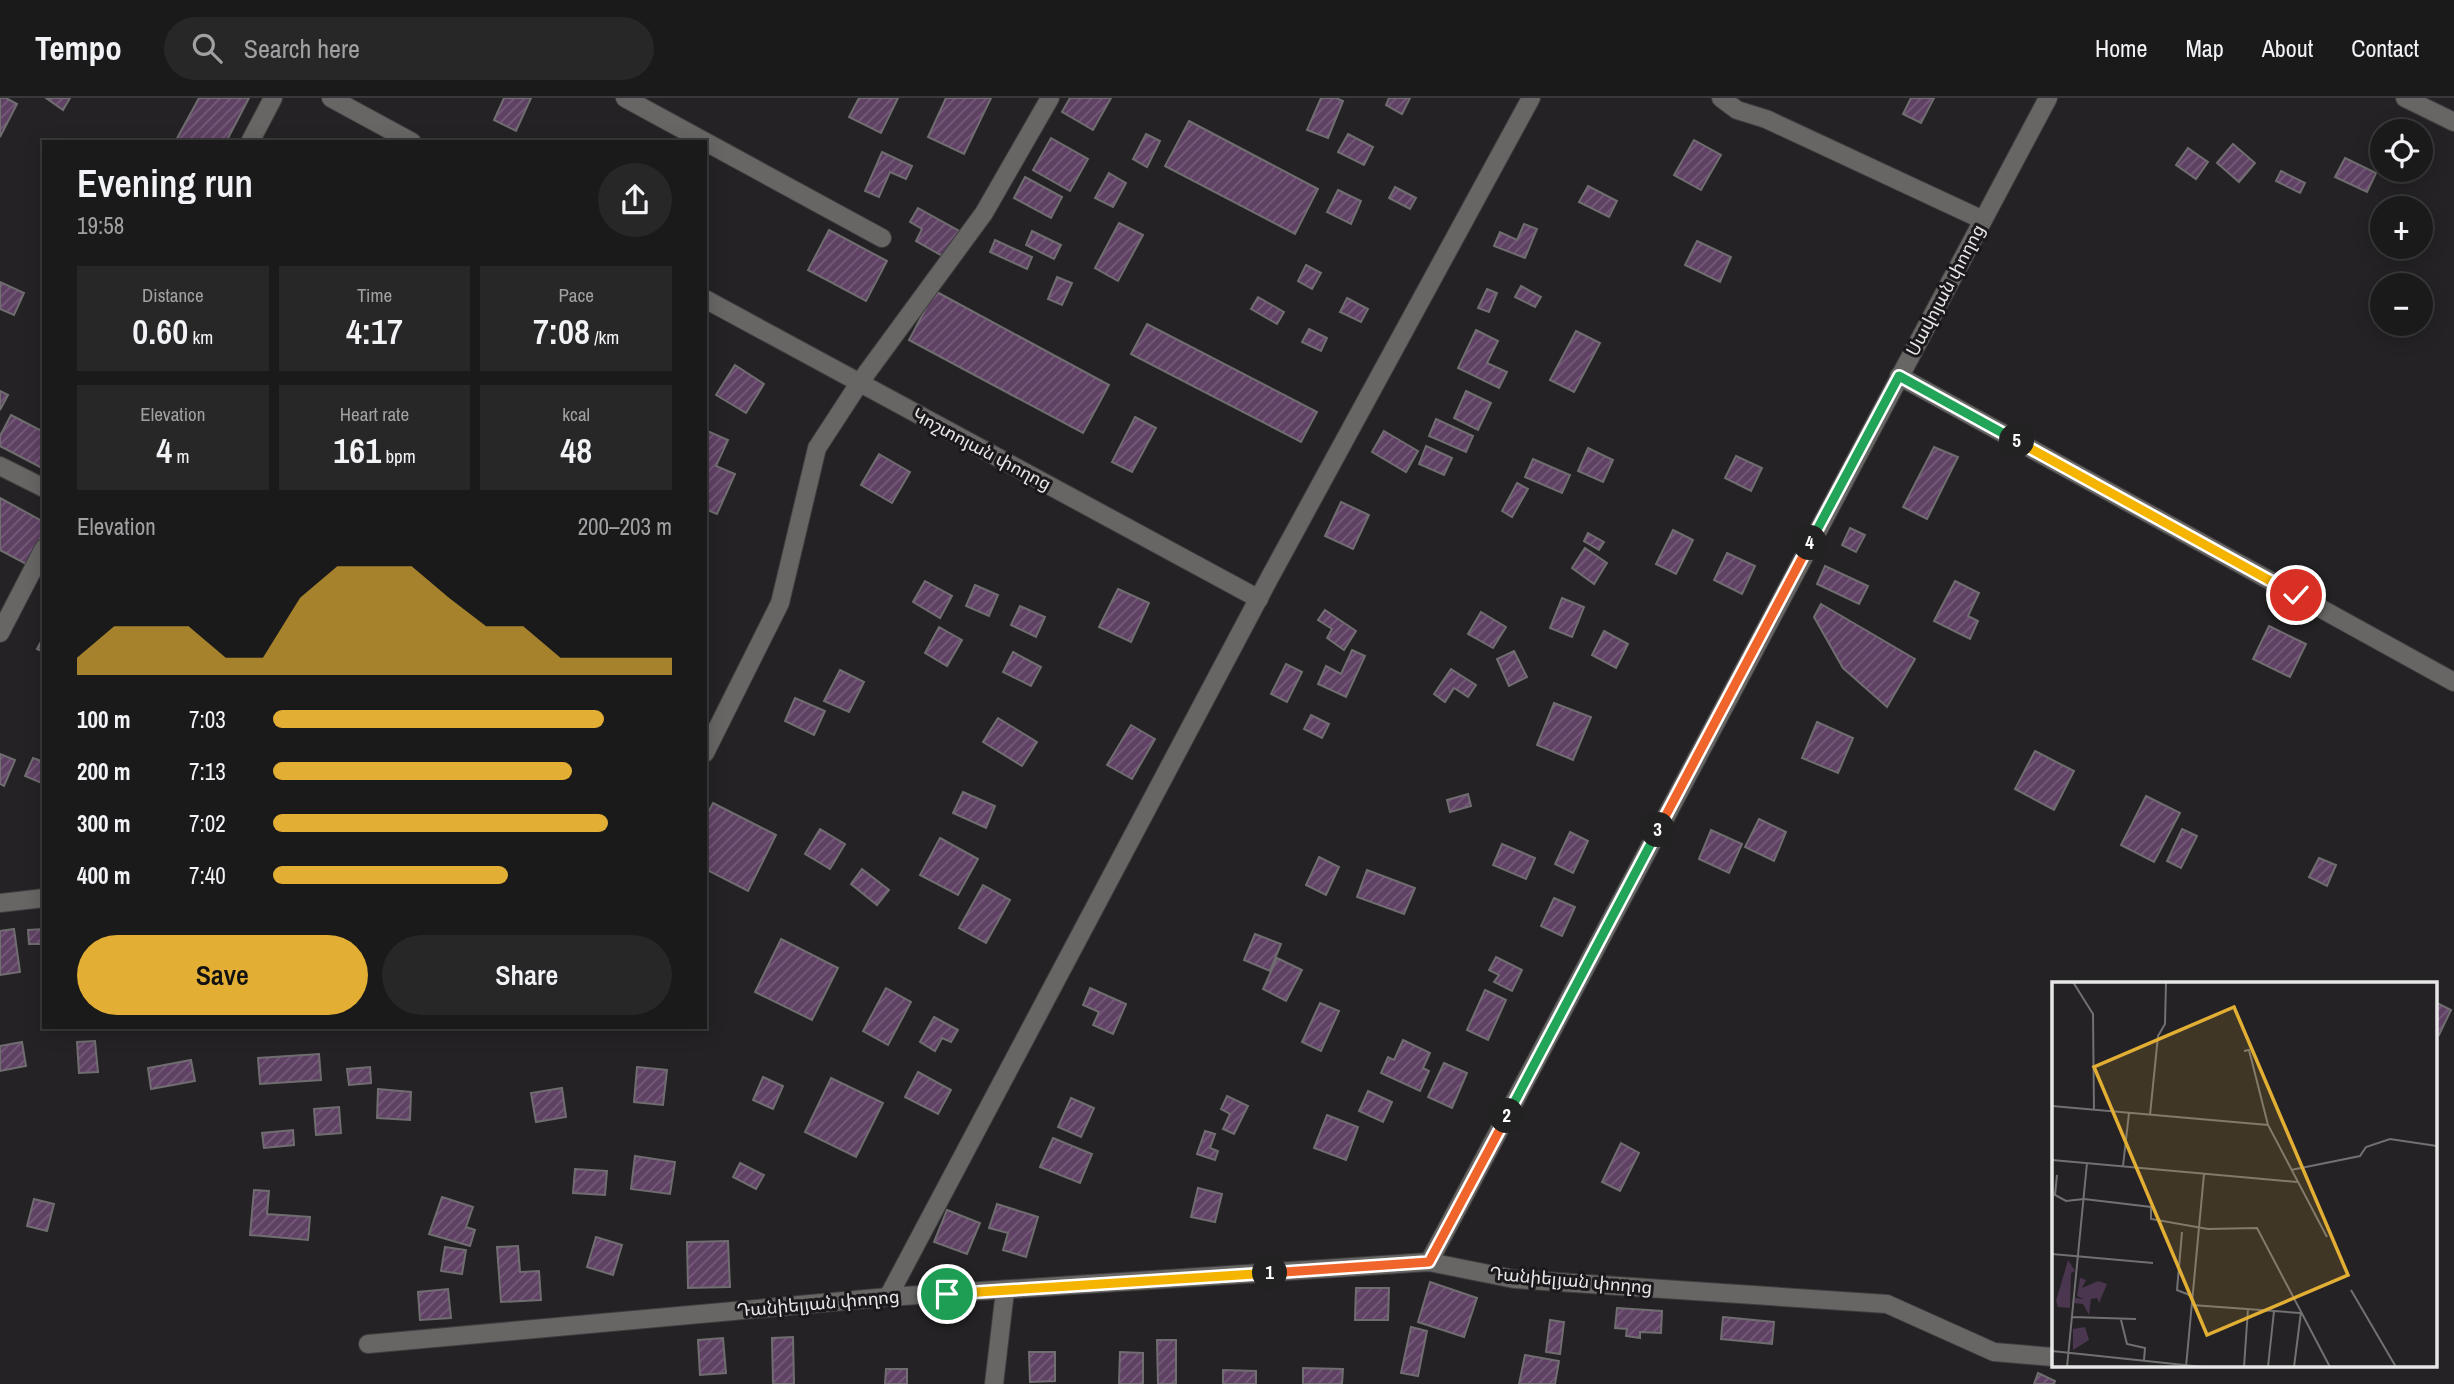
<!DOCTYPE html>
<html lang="en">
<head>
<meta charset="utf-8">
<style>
  :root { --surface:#1b1a1b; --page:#282728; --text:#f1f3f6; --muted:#a0a1a3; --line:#39383a; --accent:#e2af34 }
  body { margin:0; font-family:"Archivo Narrow","Noto Sans Armenian",sans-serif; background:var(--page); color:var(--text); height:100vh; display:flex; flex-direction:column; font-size:26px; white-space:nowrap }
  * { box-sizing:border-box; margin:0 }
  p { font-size:23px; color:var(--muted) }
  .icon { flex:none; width:38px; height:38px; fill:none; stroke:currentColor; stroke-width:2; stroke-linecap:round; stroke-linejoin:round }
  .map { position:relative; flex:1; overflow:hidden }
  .panel { position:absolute; left:42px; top:42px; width:665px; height:889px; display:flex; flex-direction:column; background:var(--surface); border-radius:0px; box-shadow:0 4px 18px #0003,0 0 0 2px var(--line) }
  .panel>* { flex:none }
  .controls { position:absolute; left:2370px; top:21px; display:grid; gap:14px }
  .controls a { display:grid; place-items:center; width:63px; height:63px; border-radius:50%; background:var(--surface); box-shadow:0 4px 18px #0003,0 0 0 2px var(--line); font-size:35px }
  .pin { position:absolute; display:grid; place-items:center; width:60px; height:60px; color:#fff; margin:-30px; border:4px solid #fff; border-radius:50%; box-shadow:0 2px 7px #0007 }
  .km { position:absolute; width:35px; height:35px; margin:-18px; border-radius:50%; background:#222; color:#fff; font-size:19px; line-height:35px; text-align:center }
  .round { display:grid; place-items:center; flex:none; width:74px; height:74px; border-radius:37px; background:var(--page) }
  .summary { display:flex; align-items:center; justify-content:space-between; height:119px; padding:0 35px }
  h1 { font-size:38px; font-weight:600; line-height:52px }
  .stats { display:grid; grid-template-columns:repeat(3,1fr); gap:10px; height:119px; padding:7px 35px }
  .stats div { display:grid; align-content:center; border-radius:0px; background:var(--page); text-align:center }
  .stats b { font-size:35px; font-weight:600 }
  .stats small { font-size:19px; font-weight:400 }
  .stats p { font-size:19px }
  .chart { height:196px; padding:14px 35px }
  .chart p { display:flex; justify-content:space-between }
  .chart svg { width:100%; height:126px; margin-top:7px; fill:var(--accent); opacity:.7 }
  .button { display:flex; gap:14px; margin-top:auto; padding:14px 35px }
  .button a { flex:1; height:80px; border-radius:42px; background:var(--accent); color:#111; font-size:28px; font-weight:600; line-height:80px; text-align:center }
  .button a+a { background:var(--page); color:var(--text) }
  ul { padding:0 35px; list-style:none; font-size:23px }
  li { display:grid; grid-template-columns:112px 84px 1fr; align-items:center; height:52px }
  li i { height:18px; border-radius:9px; background:var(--accent) }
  header { display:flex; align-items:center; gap:42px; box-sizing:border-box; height:98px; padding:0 35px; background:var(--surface); border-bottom:2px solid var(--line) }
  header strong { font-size:33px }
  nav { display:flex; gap:38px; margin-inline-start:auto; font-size:24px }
  .search { width:490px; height:63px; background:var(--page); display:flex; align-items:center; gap:18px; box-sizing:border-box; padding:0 24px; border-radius:38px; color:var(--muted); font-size:26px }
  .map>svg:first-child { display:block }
  .building { fill:url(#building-hatch); stroke:#6f6d6f; stroke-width:2 }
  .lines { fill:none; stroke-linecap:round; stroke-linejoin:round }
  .minor-casing { stroke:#3f3e3f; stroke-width:20 }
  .minor { stroke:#676665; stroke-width:18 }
  .split-1-casing { stroke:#fff; stroke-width:14 }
  .split-2-casing { stroke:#fff; stroke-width:14 }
  .split-3-casing { stroke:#fff; stroke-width:14 }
  .split-4-casing { stroke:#fff; stroke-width:14 }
  .split-5-casing { stroke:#fff; stroke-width:14 }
  .split-6-casing { stroke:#fff; stroke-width:14 }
  .split-1 { stroke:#f5b400; stroke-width:9 }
  .split-2 { stroke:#f0652b; stroke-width:9 }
  .split-3 { stroke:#22a559; stroke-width:9 }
  .split-4 { stroke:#f0652b; stroke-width:9 }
  .split-5 { stroke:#22a559; stroke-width:9 }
  .split-6 { stroke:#f5b400; stroke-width:9 }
  .labels { text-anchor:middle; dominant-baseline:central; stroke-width:6; stroke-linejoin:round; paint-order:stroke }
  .street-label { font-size:18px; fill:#e8e7e8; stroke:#1b191b }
  .inset-road { fill:none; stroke:#727172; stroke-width:2 }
  .view { fill:#e2af34; fill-opacity:0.15; stroke:#e2af34; stroke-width:3.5 }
  .inset-edge { fill:none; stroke:#e8e7e8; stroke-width:3.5 }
</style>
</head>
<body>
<header>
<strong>Tempo</strong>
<div class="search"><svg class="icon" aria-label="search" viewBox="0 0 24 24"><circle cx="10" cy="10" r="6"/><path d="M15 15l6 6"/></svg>Search here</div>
<nav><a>Home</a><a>Map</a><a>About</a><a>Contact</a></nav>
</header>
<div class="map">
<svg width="2454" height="1286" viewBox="0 0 2454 1286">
  <defs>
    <pattern id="building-hatch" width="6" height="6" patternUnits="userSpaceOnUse" patternTransform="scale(1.75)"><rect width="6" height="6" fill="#5f4164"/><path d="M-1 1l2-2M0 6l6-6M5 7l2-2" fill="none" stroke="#765c7a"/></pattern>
  </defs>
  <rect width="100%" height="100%" fill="#242224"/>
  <g class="building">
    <path d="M0,0H6L17,6L0,39Z"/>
    <path d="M46,0H70L63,12Z"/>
    <path d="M199,0H249L226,44H175Z"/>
    <path d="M504,0H531L516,33L494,22Z"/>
    <path d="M859,0H898L881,35L849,19Z"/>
    <path d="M946,0H991L964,56L928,39Z"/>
    <path d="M1070,0H1111L1093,32L1062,14Z"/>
    <path d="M1321,0H1336L1343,3L1328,40L1307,32Z"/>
    <path d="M1389,0H1410L1402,16L1386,7Z"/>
    <path d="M1911,0H1934L1921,25L1903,16Z"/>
    <path d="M1189,23L1318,91L1295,136L1165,68Z"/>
    <path d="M1146,36L1160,43L1147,69L1133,61Z"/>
    <path d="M1348,36L1373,49L1364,67L1338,54Z"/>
    <path d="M1051,40L1088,61L1070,93L1033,72Z"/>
    <path d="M1694,42L1721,57L1701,92L1674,77Z"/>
    <path d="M2233,46L2255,65L2239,84L2217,65Z"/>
    <path d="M2188,50L2208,64L2196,81L2176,67Z"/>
    <path d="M882,54L912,68L906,81L890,74L879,99L865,93Z"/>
    <path d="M2345,60L2376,75L2367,94L2335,79Z"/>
    <path d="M2281,73L2305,85L2300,95L2276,83Z"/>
    <path d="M1109,75L1126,85L1113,109L1095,100Z"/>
    <path d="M1025,79L1062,99L1051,120L1014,100Z"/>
    <path d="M1588,88L1617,103L1609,119L1579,104Z"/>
    <path d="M1395,89L1416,100L1410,111L1389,100Z"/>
    <path d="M1338,92L1361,103L1351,126L1327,114Z"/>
    <path d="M918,110L961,134L946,160L916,143L922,131L910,124Z"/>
    <path d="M1119,125L1143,137L1118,183L1095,170Z"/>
    <path d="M1524,126L1537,131L1525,160L1494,148L1500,134L1517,142Z"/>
    <path d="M829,132L887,163L866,203L808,172Z"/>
    <path d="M1032,133L1061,147L1054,161L1026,147Z"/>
    <path d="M995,142L1032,159L1027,171L990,154Z"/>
    <path d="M1697,143L1731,159L1720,184L1685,167Z"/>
    <path d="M1306,167L1321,175L1312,191L1298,183Z"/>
    <path d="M1057,179L1072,185L1062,207L1048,201Z"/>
    <path d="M0,184L24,195L14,217L0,211Z"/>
    <path d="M1521,188L1541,199L1535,209L1515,199Z"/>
    <path d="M1487,191L1497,195L1489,214L1478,210Z"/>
    <path d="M935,193L1109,287L1083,335L909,242Z"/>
    <path d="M1258,199L1284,214L1277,226L1251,211Z"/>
    <path d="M1347,200L1368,211L1361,224L1340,214Z"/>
    <path d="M1147,226L1317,314L1301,344L1131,256Z"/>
    <path d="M1309,231L1327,240L1321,253L1302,244Z"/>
    <path d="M1476,232L1498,243L1487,265L1507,274L1499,290L1458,270Z"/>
    <path d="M1576,233L1600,245L1574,294L1550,282Z"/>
    <path d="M735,267L764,286L746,315L716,297Z"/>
    <path d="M0,293L8,297L0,312Z"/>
    <path d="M1466,293L1491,305L1478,332L1454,320Z"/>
    <path d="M11,317L44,334V371L0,348V338Z"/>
    <path d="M1135,319L1156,330L1132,374L1112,364Z"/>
    <path d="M1436,321L1473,338L1466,354L1429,338Z"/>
    <path d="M705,332L728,342L716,368L735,376L717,416L705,411Z"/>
    <path d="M1384,333L1418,353L1406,374L1372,354Z"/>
    <path d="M1426,348L1452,360L1444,377L1419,366Z"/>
    <path d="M1934,349L1958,359L1927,421L1903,409Z"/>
    <path d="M1588,350L1613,362L1603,384L1578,373Z"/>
    <path d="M879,356L910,374L892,405L861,387Z"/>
    <path d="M1736,358L1762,370L1751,393L1725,380Z"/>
    <path d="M1533,361L1570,377L1562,395L1525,379Z"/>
    <path d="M1517,385L1528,391L1512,419L1502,413Z"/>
    <path d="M0,400L44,424V434L26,466L0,452Z"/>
    <path d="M1341,404L1369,417L1353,451L1325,438Z"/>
    <path d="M1850,430L1865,437L1856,454L1842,447Z"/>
    <path d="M1673,432L1693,442L1676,476L1656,466Z"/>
    <path d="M1588,435L1604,444L1599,452L1584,443Z"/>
    <path d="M1585,450L1607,465L1594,486L1572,470Z"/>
    <path d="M1727,455L1755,468L1742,496L1714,482Z"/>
    <path d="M1825,468L1868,488L1859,506L1817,486Z"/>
    <path d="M925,483L952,498L940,520L913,504Z"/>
    <path d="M1955,483L1979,495L1968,518L1978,523L1970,541L1934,523Z"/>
    <path d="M975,487L998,497L989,518L966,508Z"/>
    <path d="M1118,491L1149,505L1131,544L1099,529Z"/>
    <path d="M1562,500L1584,509L1572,539L1550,530Z"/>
    <path d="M1821,506L1915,561L1887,609L1843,570L1814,519Z"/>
    <path d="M1020,508L1045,519L1036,539L1011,527Z"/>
    <path d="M1325,512L1356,533L1344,552L1327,540L1332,531L1318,522Z"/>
    <path d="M1481,514L1506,529L1493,550L1468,536Z"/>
    <path d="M2269,528L2306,546L2290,579L2253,561Z"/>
    <path d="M939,529L962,542L947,568L925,555Z"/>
    <path d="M1604,533L1628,546L1616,570L1592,557Z"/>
    <path d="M44,538V554L37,551Z"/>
    <path d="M1352,552L1365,558L1346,599L1318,586L1326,568L1341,576Z"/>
    <path d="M1514,553L1527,579L1509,588L1497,561Z"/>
    <path d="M1013,554L1041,569L1031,588L1003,574Z"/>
    <path d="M1286,566L1302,574L1287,604L1271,596Z"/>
    <path d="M1451,571L1476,587L1468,599L1454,590L1445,604L1434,596Z"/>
    <path d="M840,572L864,584L849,614L824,603Z"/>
    <path d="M795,600L825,613L814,637L785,623Z"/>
    <path d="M1554,605L1591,619L1573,662L1537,647Z"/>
    <path d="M1311,617L1329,626L1322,640L1304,631Z"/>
    <path d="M998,620L1037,644L1022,668L983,644Z"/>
    <path d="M1817,624L1853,640L1838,675L1802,660Z"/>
    <path d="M1131,627L1155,641L1132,681L1107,667Z"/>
    <path d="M2035,653L2074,673L2054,712L2015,691Z"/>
    <path d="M0,656L15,662L4,688L0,686Z"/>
    <path d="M33,660L44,664V686L25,678Z"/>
    <path d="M963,694L995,708L986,730L953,715Z"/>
    <path d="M1468,696L1471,708L1450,714L1447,702Z"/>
    <path d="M2146,698L2180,715L2154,764L2121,747Z"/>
    <path d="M713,705L776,737L748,793L705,771V721Z"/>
    <path d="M1759,721L1786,734L1774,763L1745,749Z"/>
    <path d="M820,731L845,746L830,771L805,756Z"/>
    <path d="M2182,731L2197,738L2181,770L2167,763Z"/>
    <path d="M1711,732L1742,746L1729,775L1699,761Z"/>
    <path d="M1570,734L1588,743L1573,775L1555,766Z"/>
    <path d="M940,740L978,761L958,797L920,777Z"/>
    <path d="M1502,746L1535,760L1526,781L1493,767Z"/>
    <path d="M1319,759L1339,769L1326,797L1306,787Z"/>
    <path d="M2319,760L2336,767L2327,788L2309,779Z"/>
    <path d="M862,771L889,792L877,807L851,786Z"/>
    <path d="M1367,772L1415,790L1404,816L1357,799Z"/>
    <path d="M983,787L1010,802L986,845L959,830Z"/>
    <path d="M1554,800L1575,809L1562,838L1541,828Z"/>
    <path d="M14,831L20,874L0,877V833Z"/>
    <path d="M44,831V846H29L28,832Z"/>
    <path d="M1255,836L1281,846L1270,873L1244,862Z"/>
    <path d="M781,841L838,870L812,922L755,894Z"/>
    <path d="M1496,859L1522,872L1512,893L1494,884L1499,877L1489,872Z"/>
    <path d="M1277,860L1302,872L1286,903L1263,891Z"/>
    <path d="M886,890L911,904L888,947L863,933Z"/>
    <path d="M1090,890L1126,906L1113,936L1093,927L1099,914L1083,907Z"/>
    <path d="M1485,892L1506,902L1488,942L1467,932Z"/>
    <path d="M2435,904L2451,912L2439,937L2435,935Z"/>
    <path d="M1320,905L1339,913L1321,953L1302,944Z"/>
    <path d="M934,919L958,932L951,944L942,940L935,953L920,944Z"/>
    <path d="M1403,942L1430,955L1423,970L1429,973L1420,993L1381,975L1388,959L1394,962Z"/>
    <path d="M95,943L98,974L79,975L77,944Z"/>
    <path d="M22,944L26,968L0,973V948Z"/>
    <path d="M319,956L321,982L260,986L258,960Z"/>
    <path d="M191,962L195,983L151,991L148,970Z"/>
    <path d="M1444,965L1467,975L1452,1010L1428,999Z"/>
    <path d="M370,969L371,985L349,987L347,971Z"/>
    <path d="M637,969L667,972L663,1007L634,1004Z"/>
    <path d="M918,974L951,992L938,1016L905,999Z"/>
    <path d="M763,979L783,988L773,1011L753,1002Z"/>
    <path d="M831,980L883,1005L856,1059L805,1034Z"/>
    <path d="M562,990L566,1019L536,1024L531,995Z"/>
    <path d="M378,991L411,994L410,1022L377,1020Z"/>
    <path d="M1368,993L1392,1004L1383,1024L1359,1013Z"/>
    <path d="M1227,998L1248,1008L1234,1036L1223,1031L1230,1016L1221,1011Z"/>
    <path d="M1071,1000L1094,1010L1081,1039L1058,1029Z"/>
    <path d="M339,1009L341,1035L316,1037L314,1011Z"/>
    <path d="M1327,1017L1358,1029L1346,1062L1314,1050Z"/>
    <path d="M293,1032L294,1047L264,1050L262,1035Z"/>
    <path d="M1205,1033L1215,1036L1210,1050L1218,1053L1215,1062L1197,1056Z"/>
    <path d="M1053,1040L1092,1056L1080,1085L1040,1069Z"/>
    <path d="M1621,1045L1639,1055L1620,1093L1602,1084Z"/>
    <path d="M635,1058L675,1064L670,1096L631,1091Z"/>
    <path d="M740,1065L764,1077L756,1091L733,1079Z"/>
    <path d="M575,1071L607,1073L605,1097L573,1095Z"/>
    <path d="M1198,1090L1222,1096L1215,1124L1191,1119Z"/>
    <path d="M254,1092L269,1093L267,1116L310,1119L308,1142L250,1137Z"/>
    <path d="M442,1099L473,1109L466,1129L475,1132L470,1148L429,1136Z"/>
    <path d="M34,1101L54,1106L47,1133L27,1128Z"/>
    <path d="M997,1106L1038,1119L1026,1159L1003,1152L1008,1135L989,1130Z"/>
    <path d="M947,1112L980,1125L967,1156L934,1144Z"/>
    <path d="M596,1139L622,1147L613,1177L587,1169Z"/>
    <path d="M728,1143L730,1189L688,1190L687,1144Z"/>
    <path d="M518,1148L520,1174L539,1173L541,1202L501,1204L497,1149Z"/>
    <path d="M445,1149L466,1152L462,1176L441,1173Z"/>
    <path d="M1430,1184L1477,1200L1464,1239L1418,1224Z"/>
    <path d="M1356,1190H1389L1388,1222H1355Z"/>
    <path d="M448,1191L451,1220L420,1222L418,1194Z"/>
    <path d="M1617,1210L1662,1213L1661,1235L1640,1234V1240L1626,1238L1627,1231L1615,1230Z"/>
    <path d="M1723,1219L1774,1224L1772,1246L1721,1241Z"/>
    <path d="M1550,1222L1564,1224L1560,1256L1546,1254Z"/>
    <path d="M1411,1229L1427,1233L1418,1278L1401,1275Z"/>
    <path d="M793,1239L794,1286H773L772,1240Z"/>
    <path d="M723,1240L726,1275L700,1277L698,1242Z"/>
    <path d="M1157,1242H1176V1286H1158Z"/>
    <path d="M1029,1254H1055V1283L1030,1284Z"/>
    <path d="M1120,1254L1143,1255V1286H1119Z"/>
    <path d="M1525,1257L1559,1263L1555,1286H1519Z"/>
    <path d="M1303,1270L1343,1271L1342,1286H1303Z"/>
    <path d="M886,1271H907V1286H885Z"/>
    <path d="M1223,1272L1256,1273V1286H1223Z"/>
    <path d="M2038,1275L2055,1283L2054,1286H2034Z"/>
  </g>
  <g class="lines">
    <defs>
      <g id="minor">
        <path d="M331,0L412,44"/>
        <path d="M625,0L882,140"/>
        <path d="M1721,0L1737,12L1766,21L1983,122"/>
        <path d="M2405,0L2454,24"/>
        <path d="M250,44L273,0"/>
        <path d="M705,201L1259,501"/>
        <path d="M1899,278L2454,584"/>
        <path d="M0,368L44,390"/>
        <path d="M0,535L44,450"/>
        <path d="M705,655L780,505L817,350L860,284L984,115L1050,0"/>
        <path d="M0,805L44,800"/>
        <path d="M1429,1164L2048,0"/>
        <path d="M888,1199L1270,479L1531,0"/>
        <path d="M368,1246L888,1199L1429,1164L1514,1181L1887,1206L1994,1254L2053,1259"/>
        <path d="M994,1286L1005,1193"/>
      </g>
    </defs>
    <use href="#minor" class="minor-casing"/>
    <use href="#minor" class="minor"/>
  </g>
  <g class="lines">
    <defs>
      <path id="split-1" d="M947,1196L1270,1175"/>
      <path id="split-2" d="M1270,1175L1429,1164L1507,1018"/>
      <path id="split-3" d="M1507,1018L1658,732"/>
      <path id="split-4" d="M1658,732L1810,445"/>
      <path id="split-5" d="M1810,445L1899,278L2017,343"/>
      <path id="split-6" d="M2017,343L2296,497"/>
    </defs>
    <use href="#split-1" class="split-1-casing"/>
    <use href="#split-2" class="split-2-casing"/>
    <use href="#split-3" class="split-3-casing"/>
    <use href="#split-4" class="split-4-casing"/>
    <use href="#split-5" class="split-5-casing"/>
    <use href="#split-6" class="split-6-casing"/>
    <use href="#split-1" class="split-1"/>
    <use href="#split-2" class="split-2"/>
    <use href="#split-3" class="split-3"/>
    <use href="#split-4" class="split-4"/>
    <use href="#split-5" class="split-5"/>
    <use href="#split-6" class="split-6"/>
  </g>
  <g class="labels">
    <g class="street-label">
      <text transform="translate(1945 192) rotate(-62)">Սավոյան փողոց</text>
      <text transform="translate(982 351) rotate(28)">Կոշտոյան փողոց</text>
      <text transform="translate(1571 1182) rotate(5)">Դանիելյան փողոց</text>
      <text transform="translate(818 1205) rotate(-5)">Դանիելյան փողոց</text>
    </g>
  </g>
  <g transform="translate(2052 884)">
    <rect width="385" height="385" fill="#242224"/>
    <path d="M16,278L23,289L19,291L18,326L6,325L4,319ZM28,296L34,298L30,306L46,299L55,302L47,321L45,316L39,317L37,333L31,322L22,321L23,316L32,317L25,314ZM33,345L37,358L21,368V347Z" fill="#4b364f"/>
    <path class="inset-road" d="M21,0L41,32L42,128M192,69L197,68L216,143L275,255M0,124L216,143M98,133L106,54L113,42L114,0M0,178L245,200M71,184L77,131M239,188L308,174L314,165L338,157L385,164M5,193L3,213L14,219L32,217M32,217L99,225V237L156,247L205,246L278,385M130,250L125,308L140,314M0,272L101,281M299,308L344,385M140,323L248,331M20,335L84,337M69,338L75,362L93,366L92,378M0,369L151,385M15,385L35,181M134,385L152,192M192,385L196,327M216,385L222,329M242,385L249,330"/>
    <path class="view" d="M182,25L296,293L155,353L42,85Z"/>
    <rect width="385" height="385" class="inset-edge"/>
  </g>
</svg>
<div class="controls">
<a><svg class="icon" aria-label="locate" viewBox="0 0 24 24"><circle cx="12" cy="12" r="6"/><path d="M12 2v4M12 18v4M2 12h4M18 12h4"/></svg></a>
<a>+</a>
<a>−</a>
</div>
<div class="pin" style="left:947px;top:1196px;background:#1e9e55"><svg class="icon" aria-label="arrive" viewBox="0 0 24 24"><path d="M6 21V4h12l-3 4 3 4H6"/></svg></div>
<div class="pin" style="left:2296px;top:497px;background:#d93025"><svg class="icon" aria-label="check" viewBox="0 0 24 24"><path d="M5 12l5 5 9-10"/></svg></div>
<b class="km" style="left:1270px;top:1175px">1</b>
<b class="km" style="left:1507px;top:1018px">2</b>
<b class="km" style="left:1658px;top:732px">3</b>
<b class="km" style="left:1810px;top:445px">4</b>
<b class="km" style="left:2017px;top:343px">5</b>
<section class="panel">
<div class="summary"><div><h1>Evening run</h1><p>19:58</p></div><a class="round"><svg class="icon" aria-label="share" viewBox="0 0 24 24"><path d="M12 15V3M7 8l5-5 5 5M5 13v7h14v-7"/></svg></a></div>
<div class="stats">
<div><p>Distance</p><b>0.60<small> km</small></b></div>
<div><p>Time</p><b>4:17</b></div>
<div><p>Pace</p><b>7:08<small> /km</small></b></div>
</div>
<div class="stats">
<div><p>Elevation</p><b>4<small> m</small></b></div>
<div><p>Heart rate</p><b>161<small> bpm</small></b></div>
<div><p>kcal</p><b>48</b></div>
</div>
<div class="chart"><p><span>Elevation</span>200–203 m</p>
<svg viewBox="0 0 160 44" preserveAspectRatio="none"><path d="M0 44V38L10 27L20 27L30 27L40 38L50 38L60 17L70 6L80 6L90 6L100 17L110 27L120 27L130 38L140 38L150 38L160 38V44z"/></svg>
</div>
<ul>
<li><b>100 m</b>7:03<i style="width:83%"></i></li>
<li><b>200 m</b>7:13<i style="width:75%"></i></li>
<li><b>300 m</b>7:02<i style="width:84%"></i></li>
<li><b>400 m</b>7:40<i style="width:59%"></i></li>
</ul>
<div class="button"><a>Save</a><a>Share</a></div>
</section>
</div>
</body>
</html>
